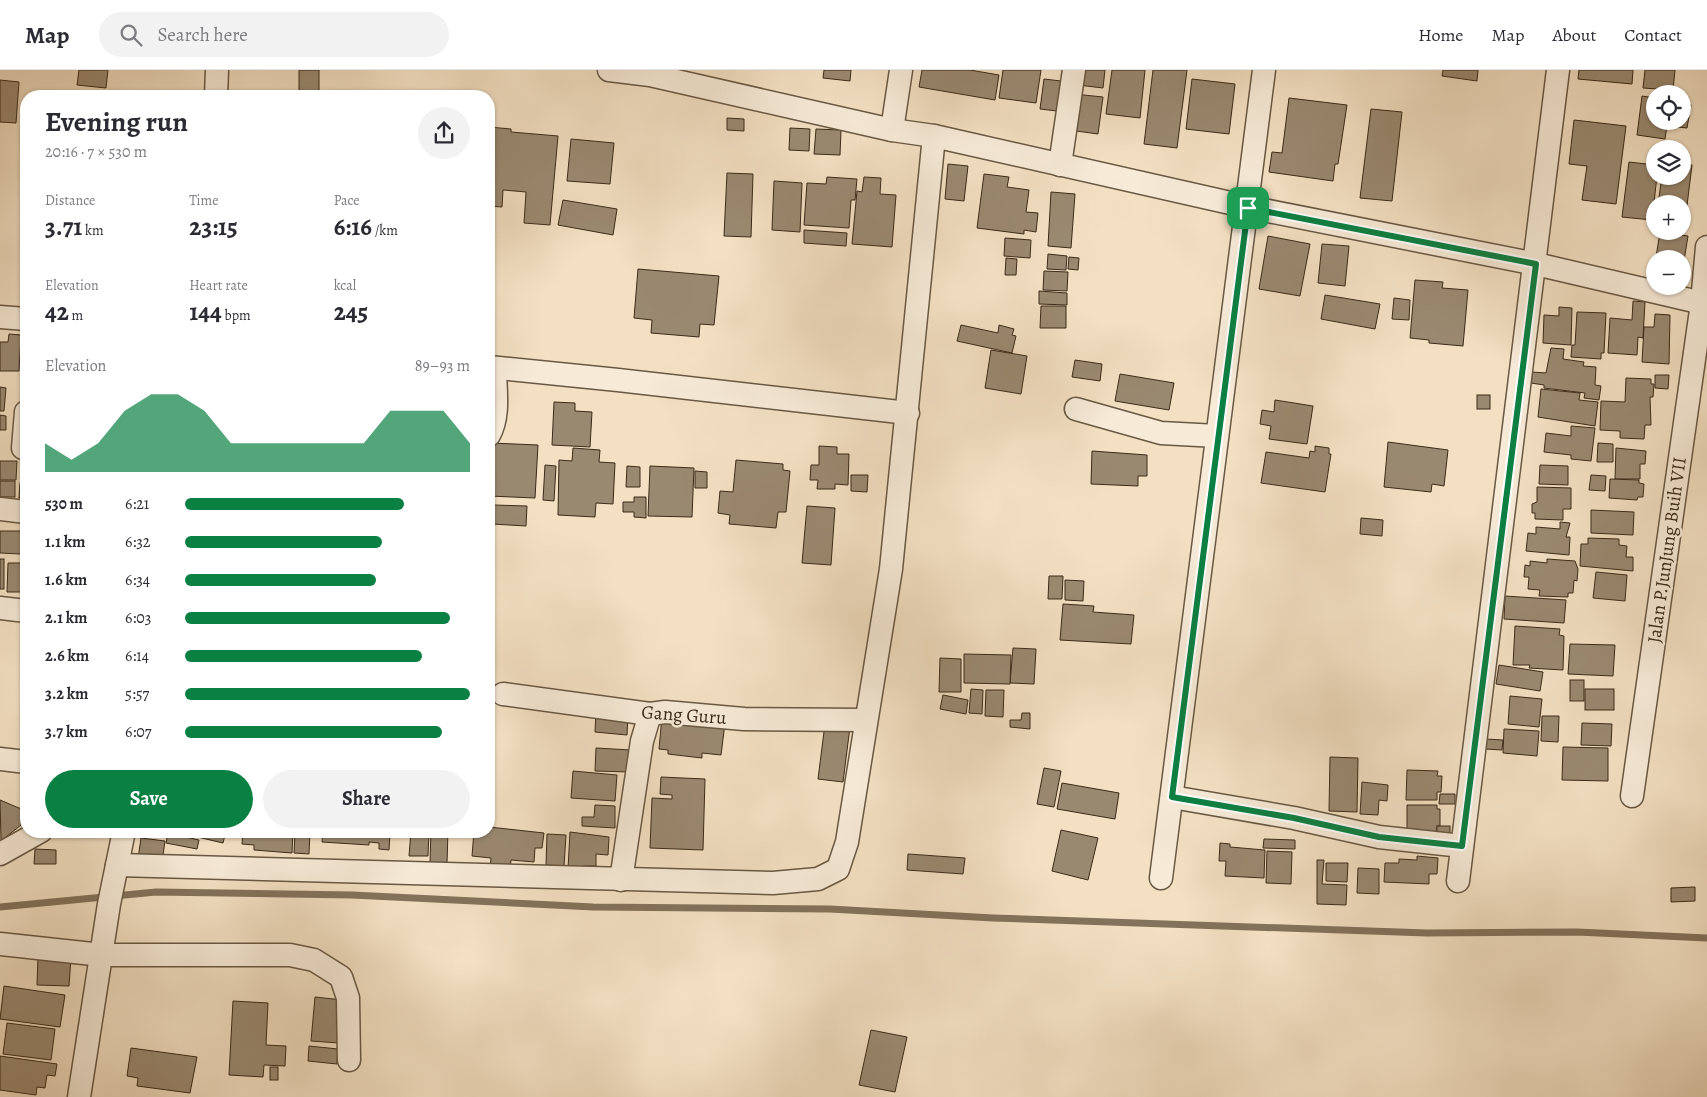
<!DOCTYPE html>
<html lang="en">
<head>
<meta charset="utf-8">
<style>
  :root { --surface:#fff; --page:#f2f2f3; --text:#2b2b33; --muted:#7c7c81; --line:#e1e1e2; --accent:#0b8043 }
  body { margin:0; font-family:Alegreya,serif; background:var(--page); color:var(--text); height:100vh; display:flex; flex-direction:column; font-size:19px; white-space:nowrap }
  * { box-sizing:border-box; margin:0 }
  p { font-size:16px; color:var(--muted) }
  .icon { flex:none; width:28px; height:28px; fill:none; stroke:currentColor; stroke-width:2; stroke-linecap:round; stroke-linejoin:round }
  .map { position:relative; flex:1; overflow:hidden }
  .side { position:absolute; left:20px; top:20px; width:475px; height:748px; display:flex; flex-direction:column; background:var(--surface); border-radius:20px; box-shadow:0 1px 4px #0004 }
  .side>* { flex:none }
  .controls { position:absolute; left:1646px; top:15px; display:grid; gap:10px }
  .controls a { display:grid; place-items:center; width:45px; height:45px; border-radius:50%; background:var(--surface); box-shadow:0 1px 4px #0004; font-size:25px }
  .pin { position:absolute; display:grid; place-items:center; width:42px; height:42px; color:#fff; margin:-21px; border-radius:10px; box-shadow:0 2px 8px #0006 }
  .round { display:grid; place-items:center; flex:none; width:52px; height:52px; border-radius:26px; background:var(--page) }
  .headline { display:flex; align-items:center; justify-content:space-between; height:85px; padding:0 25px }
  h1 { font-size:28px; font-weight:700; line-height:38px }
  .figures { display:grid; grid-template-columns:repeat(3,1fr); gap:8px; height:85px; padding:5px 25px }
  .figures div { display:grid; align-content:center }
  .figures b { font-size:25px; font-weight:700 }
  .figures small { font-size:14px; font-weight:400 }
  .figures p { font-size:14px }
  .chart { height:140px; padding:10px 25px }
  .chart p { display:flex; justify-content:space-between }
  .chart svg { width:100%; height:90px; margin-top:5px; fill:var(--accent); opacity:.7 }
  .cta { display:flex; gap:10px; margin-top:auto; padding:10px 25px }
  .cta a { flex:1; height:58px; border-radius:30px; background:var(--accent); color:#fff; font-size:20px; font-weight:700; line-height:58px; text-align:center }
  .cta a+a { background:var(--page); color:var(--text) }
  ul { padding:0 25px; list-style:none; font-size:16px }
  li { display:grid; grid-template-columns:80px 60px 1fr; align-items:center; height:38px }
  li i { height:12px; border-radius:6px; background:var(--accent) }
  header { display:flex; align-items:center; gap:30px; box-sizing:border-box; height:70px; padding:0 25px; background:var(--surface); border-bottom:1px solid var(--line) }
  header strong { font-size:24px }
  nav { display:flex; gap:28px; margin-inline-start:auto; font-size:18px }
  .search { width:350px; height:45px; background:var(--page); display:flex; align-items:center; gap:12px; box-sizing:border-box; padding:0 18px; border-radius:28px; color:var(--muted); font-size:19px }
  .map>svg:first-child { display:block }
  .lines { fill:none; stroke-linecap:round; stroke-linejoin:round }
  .stream { stroke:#83725c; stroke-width:7 }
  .building { fill:#9a8971; stroke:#3a2a18 }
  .street-casing { stroke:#685843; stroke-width:25 }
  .street { stroke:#f7ebd8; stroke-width:22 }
  .route-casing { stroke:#fff; stroke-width:10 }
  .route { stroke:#0b8043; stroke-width:6 }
  .labels { text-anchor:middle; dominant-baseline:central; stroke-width:5; stroke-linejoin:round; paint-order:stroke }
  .street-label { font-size:19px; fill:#3a2a18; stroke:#f7ebd8 }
</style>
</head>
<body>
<header>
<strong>Map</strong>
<div class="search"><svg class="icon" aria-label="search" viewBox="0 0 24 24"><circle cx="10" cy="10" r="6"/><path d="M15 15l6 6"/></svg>Search here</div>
<nav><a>Home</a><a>Map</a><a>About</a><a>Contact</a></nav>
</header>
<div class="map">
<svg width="1707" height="1027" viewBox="0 0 1707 1027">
  <rect width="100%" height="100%" fill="#f3e0c3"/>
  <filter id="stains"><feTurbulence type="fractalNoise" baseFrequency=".004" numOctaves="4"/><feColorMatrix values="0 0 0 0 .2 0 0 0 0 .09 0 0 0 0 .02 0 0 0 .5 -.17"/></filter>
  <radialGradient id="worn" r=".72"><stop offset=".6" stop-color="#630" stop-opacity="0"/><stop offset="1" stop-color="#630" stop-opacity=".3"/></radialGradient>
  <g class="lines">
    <path class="stream" d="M0,837L156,822L352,825L593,837L830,839L993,848L1427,863L1577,862L1707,868"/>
  </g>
  <g class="building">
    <path d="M79,0H108L106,18L77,15Z"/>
    <rect x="299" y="0" width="20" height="26"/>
    <path d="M824,0H851L850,11L823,8Z"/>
    <path d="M922,0H970L999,5L995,30L919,17Z"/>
    <path d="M1003,0H1041L1036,33L999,28Z"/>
    <path d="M1080,0H1105L1103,18L1078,15Z"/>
    <path d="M1112,0H1145L1140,48L1106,44Z"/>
    <path d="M1153,0H1187L1177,78L1144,74Z"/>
    <path d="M1443,0H1478L1477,11L1442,6Z"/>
    <path d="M1579,0H1633L1632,14L1578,9Z"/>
    <path d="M1645,0H1675L1673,20L1643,18Z"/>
    <path d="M1044,9L1061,11L1057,41L1040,39Z"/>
    <path d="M1192,9L1235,14L1229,64L1186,59Z"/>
    <path d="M0,10L19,12L16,53L0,52Z"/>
    <path d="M1074,24L1103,27L1098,64L1069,60Z"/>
    <path d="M1642,26L1655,28V51H1682V34L1691,35L1687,58L1667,56L1665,69L1637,65Z"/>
    <path d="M1289,28L1347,35L1338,94H1335L1333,111L1269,102L1272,82L1282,83Z"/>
    <path d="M1371,39L1402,42L1392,131L1360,128Z"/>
    <path d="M727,48L744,49V61L727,60Z"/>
    <path d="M1574,50L1626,56L1616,134L1582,130L1587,96L1569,94Z"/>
    <path d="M489,57L511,59V62L558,66L550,155L524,153L526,122L503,120L502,137L489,136Z"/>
    <path d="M790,58L810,59L809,81L789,80Z"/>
    <path d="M816,59L841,60L840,85L814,84Z"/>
    <path d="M571,69L614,73L610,114L567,111Z"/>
    <path d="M1629,92L1655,95V106H1657L1652,150L1622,147Z"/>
    <path d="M1682,93L1692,95L1684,160L1682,134H1658L1662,106H1682Z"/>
    <path d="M948,94L968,96L964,131L945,129Z"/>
    <path d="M727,103L753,104L751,167L724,166Z"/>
    <path d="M984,104L1009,107L1007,117L1029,120L1026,142L1038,143L1036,162L1024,160V164L977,158Z"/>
    <path d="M827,107L857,109L855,130H851L849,158L804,155L807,113L826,114Z"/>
    <path d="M864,107L881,108L880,124L896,125L892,177L852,174L857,121L862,122Z"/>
    <path d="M774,111L802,113L800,162L772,160Z"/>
    <path d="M1051,122L1075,124L1071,178L1048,176Z"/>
    <path d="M563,130L617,139L613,165L558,155Z"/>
    <path d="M804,160L847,163L846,176L804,173Z"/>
    <path d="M1660,162L1688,166L1684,191L1682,189L1656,187Z"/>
    <path d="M1268,166L1310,174L1300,226L1259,219Z"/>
    <path d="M1005,168L1031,170L1030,188L1004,186Z"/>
    <path d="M1322,174L1349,176L1345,216L1318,213Z"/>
    <path d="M1048,184L1067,186L1066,200L1047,199Z"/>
    <path d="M1069,187L1079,188L1078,200L1068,199Z"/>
    <path d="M1006,188L1017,189L1016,205H1005Z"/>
    <path d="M638,199L719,206L714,255L700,254L699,267L651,263L652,250L634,248Z"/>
    <path d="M1044,201L1068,202L1067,221L1043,220Z"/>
    <path d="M1415,210L1443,212L1442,218L1468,220L1463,276L1429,273V270L1410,268Z"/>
    <path d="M1039,221L1067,223V235L1039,234Z"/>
    <path d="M1325,225L1380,234L1375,259L1321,249Z"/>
    <path d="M1394,228L1410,230L1409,250L1392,249Z"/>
    <path d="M1633,231L1645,232L1643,268L1638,267L1637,285L1608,283L1610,248L1632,250Z"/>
    <path d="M1041,236H1066V258H1040Z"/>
    <path d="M1559,237L1572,238L1571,275L1543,273L1544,245L1559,246Z"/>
    <path d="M1577,242L1606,243L1604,283H1601V289L1571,287L1572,275H1575Z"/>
    <path d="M1655,244L1670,245L1669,294L1642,292L1644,257H1654Z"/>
    <path d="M961,255L998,263L999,255L1014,259L1012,265L1016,266L1012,283L957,271Z"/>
    <path d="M9,264L21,265L19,301H0V272H8Z"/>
    <path d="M1551,278L1564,279L1563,289L1584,292L1583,296L1596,297L1595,315L1601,316L1599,330L1584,328L1585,323L1544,318V315L1531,313L1532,302L1546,303Z"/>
    <path d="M991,280L1027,286L1021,324L985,318Z"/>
    <path d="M1075,290L1102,294L1100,311L1072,307Z"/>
    <path d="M1120,304L1174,313L1169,340L1115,331Z"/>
    <path d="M1655,305H1669L1668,319L1655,318Z"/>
    <path d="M1626,308L1651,309V314H1654L1653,327H1650L1651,355H1645L1644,369L1620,368V361L1600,360L1601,331L1625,332Z"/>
    <path d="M0,317L6,318L4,341H0Z"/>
    <path d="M1541,319L1580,323L1579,330L1598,332L1595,356L1538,347Z"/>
    <rect x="1477" y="325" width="13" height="14"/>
    <path d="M1275,330L1313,336L1307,374L1269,369L1271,356L1260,354L1262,340L1274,342Z"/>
    <path d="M554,332L575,333V341L592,342L590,377L552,375Z"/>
    <path d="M0,345L6,346V360H0Z"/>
    <path d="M1571,356L1595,358L1591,391L1571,389V385L1544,382L1546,363L1571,366Z"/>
    <path d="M1388,372L1448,380L1444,416L1432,414L1431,422L1384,417Z"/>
    <path d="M491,373L538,375L535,428L489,426Z"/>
    <path d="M1598,373L1613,374V392H1597Z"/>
    <path d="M819,376L837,377V384H849L848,415L835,414V419H817L818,410H810L811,395H819Z"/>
    <path d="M1315,376L1329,378V384H1331L1325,422L1261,413L1266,382L1309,388L1310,381L1315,382Z"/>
    <path d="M573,378L600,380L599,392L615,393L613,434L596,433L595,447L558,445L559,390L572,391Z"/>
    <path d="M1616,378L1646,381L1645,394H1640V409H1615Z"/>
    <path d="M1092,381L1147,385V406H1138V416L1091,414Z"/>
    <path d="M736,390L783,394V400L790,401L786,442H778L776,458L729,454L730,445L718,443L720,421L733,422Z"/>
    <path d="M0,391H17L16,410H0Z"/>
    <path d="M545,395L556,396L554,431L543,430Z"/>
    <path d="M1540,395L1568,396V415L1539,414Z"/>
    <path d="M627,396L640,397V417H626Z"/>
    <path d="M650,396L694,398L692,447L648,446Z"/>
    <path d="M695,401L707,402V418H695Z"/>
    <path d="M851,405H868L867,422L851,421Z"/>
    <path d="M1591,405L1606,406L1605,421L1589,420Z"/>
    <path d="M1610,409L1639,410V413L1644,414L1643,427H1638L1637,430L1609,428Z"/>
    <rect x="0" y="411" width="15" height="16"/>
    <path d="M20,413H26V428H19Z"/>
    <path d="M1537,417L1571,418V439H1563V450L1535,449V443H1532V434L1537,432Z"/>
    <path d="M634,427H646V448L634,447V442H623V432H634Z"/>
    <path d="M493,435L527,436L526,456L492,454Z"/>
    <path d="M807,436L835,438L831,495L802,493Z"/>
    <path d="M1591,440L1634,442L1633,465L1591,463Z"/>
    <path d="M1361,448L1383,450L1382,466L1360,464Z"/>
    <path d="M1560,452L1570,453L1566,467H1570L1569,485L1526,481L1528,463L1536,464V457L1560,459Z"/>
    <path d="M0,461H22L21,484L0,483Z"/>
    <path d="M1588,468L1619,469V475L1627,476L1626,487H1633V501L1580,496L1581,474H1588Z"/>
    <rect x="0" y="489" width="4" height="30"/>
    <path d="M1547,489L1575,491L1578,499L1577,511L1574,510L1573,523H1568V527L1539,526L1540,520L1528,519L1529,507H1524L1525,495L1530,496V491L1547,493Z"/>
    <path d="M8,493H26L25,522H7Z"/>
    <path d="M1596,502L1627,505L1625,531L1593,528Z"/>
    <path d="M1049,506H1063L1062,529H1048Z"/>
    <path d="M1065,510L1084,511L1083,531L1065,530Z"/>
    <path d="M1505,526L1566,530L1564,553L1504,549Z"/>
    <path d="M1063,534L1094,536L1093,542L1134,545L1131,574L1060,570Z"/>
    <path d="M1515,556L1560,559L1559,565L1564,566L1563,600L1529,598L1530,595H1513Z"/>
    <path d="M1570,574L1615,575L1613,606L1568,604Z"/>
    <path d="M1013,578L1036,579L1034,614L1010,613Z"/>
    <path d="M964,584L1011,585L1010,614L964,613Z"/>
    <path d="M940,588L961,589V622H939Z"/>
    <path d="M1499,595L1543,602L1540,621L1496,614Z"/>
    <rect x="1570" y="610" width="14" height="21"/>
    <path d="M971,619L983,620L982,644L969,643Z"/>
    <rect x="1585" y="619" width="29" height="21"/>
    <path d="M986,620H1004L1003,647L985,646Z"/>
    <path d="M943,625L968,630L966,644L940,639Z"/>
    <path d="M1510,626L1542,629L1539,657L1508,654Z"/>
    <path d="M596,642L628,644L627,665L595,662Z"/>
    <path d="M1022,643H1030V659L1010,657V650H1021Z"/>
    <path d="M1542,646H1559L1558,672L1541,671Z"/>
    <path d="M662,647L725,653L721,685L702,683V688L668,684V680L659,679Z"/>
    <path d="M1582,653L1612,654L1611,676L1581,675Z"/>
    <path d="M825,654L850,657L843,712L818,709Z"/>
    <path d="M1504,659L1539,661L1537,686L1503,683Z"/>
    <path d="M1486,669L1503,670L1502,680L1485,679Z"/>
    <path d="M1563,677L1608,678V711L1562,710Z"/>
    <path d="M596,678L631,680L630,702L595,701Z"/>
    <path d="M1330,687L1358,688L1357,742L1329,741Z"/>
    <path d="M1044,698L1061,701L1054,737L1037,734Z"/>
    <path d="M1407,700L1438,701L1437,706H1442L1441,722H1437V730H1406Z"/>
    <path d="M573,701L617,705L615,731L571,728Z"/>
    <path d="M661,707L705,709L703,780L650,778L652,728L672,729V725L660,724Z"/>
    <path d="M1362,712L1388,715L1387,731L1379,730L1378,745L1360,744Z"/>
    <path d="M1062,713L1119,723L1115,749L1057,739Z"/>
    <path d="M1440,724H1455V734H1439Z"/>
    <path d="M0,730L26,741V751L1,771Z"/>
    <path d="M595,735L615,736V758L582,756V747H594Z"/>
    <path d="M1407,735H1437V739H1440V756H1437V763H1407Z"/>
    <rect x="1437" y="756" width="13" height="10"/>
    <path d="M489,757L544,763L542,778H535L534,792L511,790L510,800L490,798L491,788L472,786L474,761H489Z"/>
    <path d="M1061,760L1098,768L1088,810L1052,801Z"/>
    <path d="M172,761H226L223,773Z"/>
    <path d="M243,761H293L292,783L254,780V775L242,774Z"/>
    <path d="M295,761H310L309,784L294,783Z"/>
    <path d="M323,761H404V764L390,763L389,780L379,779V773L369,772V775L322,772Z"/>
    <path d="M411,761H429L428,786H409Z"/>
    <path d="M431,761H448L447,793L430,792Z"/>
    <path d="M570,762L609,767L608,785L596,784V796H583L582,800L568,799Z"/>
    <path d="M168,763L199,770L197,779L166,773Z"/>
    <path d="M547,764L566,765L564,796L546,795Z"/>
    <path d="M141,768L165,771L162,792L138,789Z"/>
    <path d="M1264,769L1295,770V779L1263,778Z"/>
    <path d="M1220,773L1230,774V777L1265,780L1264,808L1225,806L1226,791H1219Z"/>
    <path d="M35,779L56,780V794H34Z"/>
    <path d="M1267,781L1292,782L1291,814L1266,813Z"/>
    <path d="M908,784L965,788L963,804L907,800Z"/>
    <path d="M1417,786L1438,788L1437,804H1429V814L1384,812L1385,793H1399V789L1417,790Z"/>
    <path d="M1317,790H1324L1322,814L1347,815L1346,835L1317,834Z"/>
    <path d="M1326,793H1348L1347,812L1326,811Z"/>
    <path d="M1358,798L1379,799V824L1357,823Z"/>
    <path d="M1695,817V831L1671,832V818Z"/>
    <path d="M38,885L71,887L69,916L37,915Z"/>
    <path d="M4,916L65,925L60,957L0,949Z"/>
    <path d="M315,927L343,930L339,973L311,971Z"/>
    <path d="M233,931L268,933L266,975L286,976L285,996L264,995L263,1007L229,1005Z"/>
    <path d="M7,953L55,959L51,990L3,984Z"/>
    <path d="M871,960L907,967L895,1022L859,1015Z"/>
    <path d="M309,976L338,979L337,994L308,991Z"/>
    <path d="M131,978L197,987L190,1023L137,1016L138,1008L127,1006Z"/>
    <path d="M0,986L57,994L55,1006L47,1005L45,1018L37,1017L36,1025L0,1020Z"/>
    <rect x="270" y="997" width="8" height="13"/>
  </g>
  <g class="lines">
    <defs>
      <g id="street">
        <path d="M609,0L650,5L892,60L934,66L1248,137L1536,194L1707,234"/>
        <path d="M216,26L217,0"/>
        <path d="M892,60L901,0"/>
        <path d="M1060,95L1074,0"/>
        <path d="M0,247L26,249"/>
        <path d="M489,297L618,310L908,343"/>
        <path d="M1076,339L1161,363L1217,366"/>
        <path d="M489,365C500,345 495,320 495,298"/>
        <path d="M23,378L26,342"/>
        <path d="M0,439L26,442"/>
        <path d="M0,538L26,541"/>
        <path d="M503,624L650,644L665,642L744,649L865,650"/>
        <path d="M0,689L26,692"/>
        <path d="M1632,726L1702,233L1707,177"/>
        <path d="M1172,727L1294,748L1379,767L1462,776"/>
        <path d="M0,784L41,761"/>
        <path d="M117,795L773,813L818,809L838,799L847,772L891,499L934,66"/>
        <path d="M1161,808L1264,0"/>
        <path d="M621,810L642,671L650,644"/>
        <path d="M1458,811L1558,0"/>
        <path d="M0,874L102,885H290L314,890L341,907L348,928L349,990"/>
        <path d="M79,1027L109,834L124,761"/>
      </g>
    </defs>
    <use href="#street" class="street-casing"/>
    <use href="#street" class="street"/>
  </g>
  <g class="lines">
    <defs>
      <path id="route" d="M1248,138L1536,194L1462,776L1379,767L1294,748L1172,727Z"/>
    </defs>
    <use href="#route" class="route-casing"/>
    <use href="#route" class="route"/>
  </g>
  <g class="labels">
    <g class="street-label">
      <text transform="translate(1667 480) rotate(-82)">Jalan P.JunJung Buih VII</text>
      <text transform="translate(684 645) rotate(4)">Gang Guru</text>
    </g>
  </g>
  <rect width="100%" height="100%" filter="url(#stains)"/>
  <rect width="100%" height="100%" fill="url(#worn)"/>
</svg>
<div class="controls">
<a><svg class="icon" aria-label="locate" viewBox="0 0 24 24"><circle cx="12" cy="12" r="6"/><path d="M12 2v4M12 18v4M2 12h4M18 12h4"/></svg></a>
<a><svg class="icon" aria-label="layers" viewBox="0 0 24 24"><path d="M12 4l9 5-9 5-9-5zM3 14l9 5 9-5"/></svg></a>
<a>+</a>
<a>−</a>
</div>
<div class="pin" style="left:1248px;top:138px;background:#1e9e55"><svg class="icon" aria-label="arrive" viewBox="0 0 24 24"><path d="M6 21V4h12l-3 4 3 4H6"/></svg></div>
<section class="side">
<div class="headline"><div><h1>Evening run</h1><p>20:16 · 7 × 530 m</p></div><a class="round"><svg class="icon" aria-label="share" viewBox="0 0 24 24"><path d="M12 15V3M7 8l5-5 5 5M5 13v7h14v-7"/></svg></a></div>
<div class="figures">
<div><p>Distance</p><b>3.71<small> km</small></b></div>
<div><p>Time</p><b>23:15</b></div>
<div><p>Pace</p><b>6:16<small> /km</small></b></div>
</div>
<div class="figures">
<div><p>Elevation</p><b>42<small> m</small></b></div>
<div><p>Heart rate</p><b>144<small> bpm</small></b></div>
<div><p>kcal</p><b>245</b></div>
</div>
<div class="chart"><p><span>Elevation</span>89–93 m</p>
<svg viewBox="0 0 160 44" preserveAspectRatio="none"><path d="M0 44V30L10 38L20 30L30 14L40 6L50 6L60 14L70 30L80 30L90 30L100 30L110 30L120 30L130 14L140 14L150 14L160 30V44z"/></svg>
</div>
<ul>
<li><b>530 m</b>6:21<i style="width:77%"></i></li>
<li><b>1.1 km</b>6:32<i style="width:69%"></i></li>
<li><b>1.6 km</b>6:34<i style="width:67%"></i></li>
<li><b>2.1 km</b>6:03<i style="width:93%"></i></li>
<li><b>2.6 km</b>6:14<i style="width:83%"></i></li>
<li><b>3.2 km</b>5:57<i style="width:100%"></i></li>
<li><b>3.7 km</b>6:07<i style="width:90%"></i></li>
</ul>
<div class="cta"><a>Save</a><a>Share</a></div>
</section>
</div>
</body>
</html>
